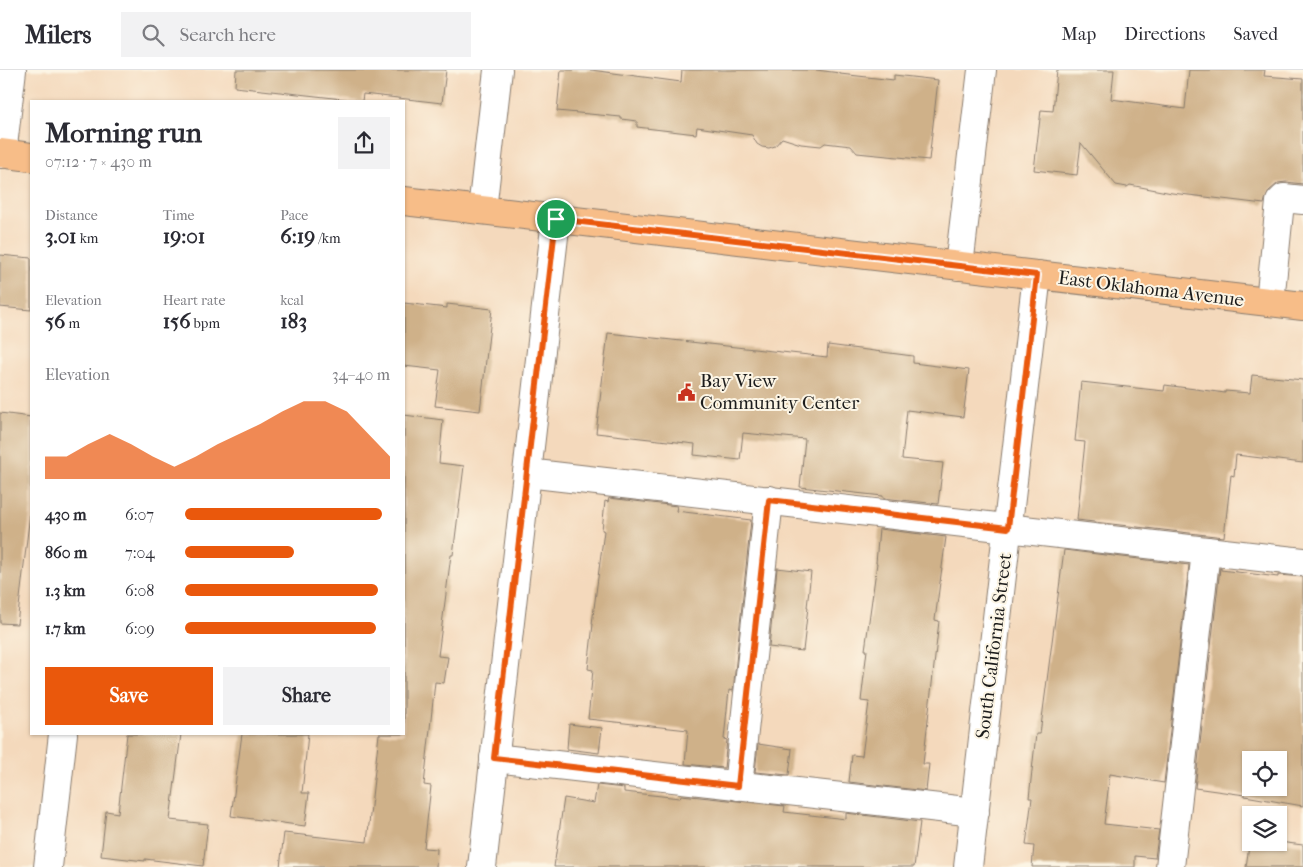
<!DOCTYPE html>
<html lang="en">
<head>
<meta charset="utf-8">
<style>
  :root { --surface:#fff; --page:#f2f2f3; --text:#2b2b33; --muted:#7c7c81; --line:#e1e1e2; --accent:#ea580c }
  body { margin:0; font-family:"IM FELL French Canon",serif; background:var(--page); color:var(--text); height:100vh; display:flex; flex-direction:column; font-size:19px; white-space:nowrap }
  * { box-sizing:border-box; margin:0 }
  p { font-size:16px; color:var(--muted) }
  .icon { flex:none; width:28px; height:28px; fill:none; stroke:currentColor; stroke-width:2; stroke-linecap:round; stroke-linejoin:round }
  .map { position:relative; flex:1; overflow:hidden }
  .sheet { position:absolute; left:30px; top:30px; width:375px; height:635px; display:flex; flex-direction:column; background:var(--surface); border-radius:0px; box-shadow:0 1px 4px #0004 }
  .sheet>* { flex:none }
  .controls { position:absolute; left:1242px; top:681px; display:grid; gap:10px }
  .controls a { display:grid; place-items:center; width:45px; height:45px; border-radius:0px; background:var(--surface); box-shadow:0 1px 4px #0004; font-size:25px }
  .pin { position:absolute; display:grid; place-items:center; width:42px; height:42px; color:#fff; margin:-21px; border:2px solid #fff; border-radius:50%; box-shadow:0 1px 5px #0007 }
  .round { display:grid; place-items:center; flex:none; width:52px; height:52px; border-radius:0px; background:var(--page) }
  .head { display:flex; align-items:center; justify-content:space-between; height:85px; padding:0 15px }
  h1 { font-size:28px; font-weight:800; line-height:38px }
  .metrics { display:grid; grid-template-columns:repeat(3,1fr); gap:8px; height:85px; padding:5px 15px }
  .metrics div { display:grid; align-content:center }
  .metrics b { font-size:21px; font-weight:800 }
  .metrics small { font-size:14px; font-weight:400 }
  .metrics p { font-size:14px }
  .chart { height:140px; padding:10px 15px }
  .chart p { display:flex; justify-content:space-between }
  .chart svg { width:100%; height:90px; margin-top:5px; fill:var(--accent); opacity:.7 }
  .cta { display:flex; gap:10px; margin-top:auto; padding:10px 15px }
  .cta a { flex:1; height:58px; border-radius:0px; background:var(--accent); color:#fff; font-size:20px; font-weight:800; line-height:58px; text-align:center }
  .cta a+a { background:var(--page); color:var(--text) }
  ul { padding:0 15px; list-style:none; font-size:16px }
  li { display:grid; grid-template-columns:80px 60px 1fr; align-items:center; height:38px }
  li i { height:12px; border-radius:6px; background:var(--accent) }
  header { display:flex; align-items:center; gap:30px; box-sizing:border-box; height:70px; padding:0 25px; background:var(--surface); border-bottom:1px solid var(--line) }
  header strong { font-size:24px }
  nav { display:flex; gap:28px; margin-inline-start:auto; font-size:18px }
  .search { width:350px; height:45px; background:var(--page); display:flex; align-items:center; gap:12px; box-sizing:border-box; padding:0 18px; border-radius:0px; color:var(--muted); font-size:19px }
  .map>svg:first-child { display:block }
  .building { fill:#cfb189; fill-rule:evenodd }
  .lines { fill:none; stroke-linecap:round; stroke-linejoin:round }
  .minor-casing { stroke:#887a6c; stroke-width:30 }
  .major-casing { stroke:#887a6c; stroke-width:30 }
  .minor { stroke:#fff; stroke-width:28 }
  .major { stroke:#f7bd88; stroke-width:28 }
  .route-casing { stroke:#fff; stroke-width:10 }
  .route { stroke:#ea580c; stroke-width:6 }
  .labels { text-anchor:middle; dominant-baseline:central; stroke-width:4; stroke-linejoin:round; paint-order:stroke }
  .street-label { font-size:19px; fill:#1c1c1c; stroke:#fcf5e5 }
  .poi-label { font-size:19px; fill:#1c1c1c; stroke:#fcf5e5; text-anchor:start }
</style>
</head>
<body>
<header>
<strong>Milers</strong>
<div class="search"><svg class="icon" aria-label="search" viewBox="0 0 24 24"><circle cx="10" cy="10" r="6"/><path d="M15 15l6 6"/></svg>Search here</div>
<nav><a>Map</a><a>Directions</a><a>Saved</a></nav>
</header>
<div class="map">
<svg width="1303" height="797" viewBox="0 0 1303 797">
  <rect width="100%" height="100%" fill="#fcf5e5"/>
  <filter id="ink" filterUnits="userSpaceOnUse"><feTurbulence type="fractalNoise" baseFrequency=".02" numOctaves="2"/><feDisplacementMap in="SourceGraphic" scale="10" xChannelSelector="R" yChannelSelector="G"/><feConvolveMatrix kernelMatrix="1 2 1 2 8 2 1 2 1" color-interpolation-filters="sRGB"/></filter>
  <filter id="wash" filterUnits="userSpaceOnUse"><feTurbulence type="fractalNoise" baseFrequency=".0096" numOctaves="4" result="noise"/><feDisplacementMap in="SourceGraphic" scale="20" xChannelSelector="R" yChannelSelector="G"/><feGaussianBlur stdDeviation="1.12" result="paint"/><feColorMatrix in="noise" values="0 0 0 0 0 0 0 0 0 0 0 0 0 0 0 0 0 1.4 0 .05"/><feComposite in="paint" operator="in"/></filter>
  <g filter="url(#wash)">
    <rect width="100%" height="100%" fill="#f4d9bc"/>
    <g id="blocks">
      <g class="building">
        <path d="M236,0H446L442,33L363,24L362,31H361L235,17Z"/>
        <path d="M561,0H591L681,12L682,0H816L840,3V4L894,10V5L938,10L929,90L867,84L857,83L851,76L825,73L821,76L801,74L782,68L775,76L769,78L762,77L757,74L752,65L697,57L696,64L637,57V51L621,49V47L557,41Z"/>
        <path d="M1057,0H1114L1111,29L1185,39L1189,0H1265L1264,6L1303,9V114L1286,112L1278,113L1269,121L1265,130L1264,134L1172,123L1130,115L1127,117L1116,115L1081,73L1077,105L1034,100L1041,40L1053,41Z"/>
        <path d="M0,185L31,188V240L0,237Z"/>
        <path d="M404,233L447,238V234L492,239L480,341L435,336L440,300L404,296Z"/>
        <path d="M608,263L827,287L828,275L913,286V293L969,300L963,347L907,340L902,389L943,393L938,434L883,428V426L800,417L805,369L743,363L740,390L694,385L695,374L596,363Z"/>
        <path d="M1252,305L1303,310V393L1236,385L1234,406L1231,405L1224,467L1077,450L1085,372L1075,371L1081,312L1164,321L1165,315L1225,323V321L1250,323Z"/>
        <path d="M0,343L31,347V435L17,554L0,553Z"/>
        <path d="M404,345L443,350L439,393L464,396L453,485H451L438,586L448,587L444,613L435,612L424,715L431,716L424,778L437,779L436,797H280L284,763L367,772L379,664H404Z"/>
        <path d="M609,428L677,436L676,441L751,450L733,621L729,620L724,669L727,670L724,698L685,694L688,660L588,649L593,600L588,599L593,554H592L604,461L602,460L605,431L608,432Z"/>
        <path d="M879,459L946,467L935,550L939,551L923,694H929L926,721L849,712L852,685L862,686L869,632L861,631L867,580H865L877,493H876Z"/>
        <path d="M1064,480L1189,495L1164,713L1110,704L1104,754L1159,760L1155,788L1135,786V797H1032L1034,776L1026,775L1032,728H1029L1036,664H1040Z"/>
        <path d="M777,498L811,502L807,537H808L803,581L769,577Z"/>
        <path d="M1220,498H1221V500L1278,507V505L1303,507V736L1245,726V725L1195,718ZM1251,690H1279V718H1251Z"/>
        <path d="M569,654L602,658L599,683L567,679Z"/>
        <path d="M127,664H181L170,750L208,754L203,796L145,789V791L101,786L106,741L118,743Z"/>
        <path d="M242,664H308L302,723H309L305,756L231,746Z"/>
        <path d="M758,674L792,679L789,705L755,702Z"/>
        <path d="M597,715L624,718V722L680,728L681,725L785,736L784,742L846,749V743L920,752L914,797H554L564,728L594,733Z"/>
        <path d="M1250,769H1251V772H1279L1303,775V797H1246Z"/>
      </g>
    </g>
  </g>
  <g filter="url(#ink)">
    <use href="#blocks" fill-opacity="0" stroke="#887a6c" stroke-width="1"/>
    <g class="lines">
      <defs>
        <g id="minor">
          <path d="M2,84L12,0"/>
          <path d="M482,140L498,0"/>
          <path d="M959,196L982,0"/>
          <path d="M1270,232L1280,132L1284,128L1303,130"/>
          <path d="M527,403L1303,492"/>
          <path d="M494,688L975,742"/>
          <path d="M738,716L769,430"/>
          <path d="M48,797L63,664"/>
          <path d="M482,797L556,149"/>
          <path d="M968,797L1037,205"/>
          <path d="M1170,797L1206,481"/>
        </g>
        <g id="major">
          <path d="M0,83L31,87"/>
          <path d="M404,131L1303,236"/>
        </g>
      </defs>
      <use href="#minor" class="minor-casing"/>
      <use href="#major" class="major-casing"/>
      <use href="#minor" class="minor"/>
      <use href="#major" class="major"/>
    </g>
  </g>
  <g class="lines" filter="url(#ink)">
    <defs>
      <path id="route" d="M556,149L1037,205L1008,458L769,430L738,716L494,688Z"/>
    </defs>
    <use href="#route" class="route-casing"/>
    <use href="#route" class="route"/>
  </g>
  <defs>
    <symbol id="civic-bare" viewBox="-9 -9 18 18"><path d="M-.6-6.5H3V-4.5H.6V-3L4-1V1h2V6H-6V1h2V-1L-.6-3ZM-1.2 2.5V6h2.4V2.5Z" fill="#c8321e" stroke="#fcf5e5" stroke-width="2.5" paint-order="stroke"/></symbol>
  </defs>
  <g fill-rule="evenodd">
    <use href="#civic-bare" x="674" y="310" width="25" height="25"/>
  </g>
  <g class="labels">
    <g class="street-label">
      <text transform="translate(1151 219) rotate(7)">East Oklahoma Avenue</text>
      <text transform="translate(994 576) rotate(-83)">South California Street</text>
    </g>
    <g class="poi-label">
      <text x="700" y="311">Bay View<tspan x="700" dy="22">Community Center</tspan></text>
    </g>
  </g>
</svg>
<div class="controls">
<a><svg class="icon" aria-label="locate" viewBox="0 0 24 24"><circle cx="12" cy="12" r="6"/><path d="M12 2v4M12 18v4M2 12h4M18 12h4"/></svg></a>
<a><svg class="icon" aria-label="layers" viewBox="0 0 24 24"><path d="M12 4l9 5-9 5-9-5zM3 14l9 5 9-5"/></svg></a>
</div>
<div class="pin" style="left:556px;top:149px;background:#1e9e55"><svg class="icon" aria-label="arrive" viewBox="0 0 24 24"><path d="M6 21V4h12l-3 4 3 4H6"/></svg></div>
<section class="sheet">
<div class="head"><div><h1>Morning run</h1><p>07:12 · 7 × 430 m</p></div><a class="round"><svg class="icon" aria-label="share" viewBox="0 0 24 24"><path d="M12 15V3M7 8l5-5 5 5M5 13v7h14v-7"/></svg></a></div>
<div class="metrics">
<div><p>Distance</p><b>3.01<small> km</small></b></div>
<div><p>Time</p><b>19:01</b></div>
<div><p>Pace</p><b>6:19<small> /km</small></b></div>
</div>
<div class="metrics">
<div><p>Elevation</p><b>56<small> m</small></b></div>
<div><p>Heart rate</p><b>156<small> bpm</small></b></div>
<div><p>kcal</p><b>183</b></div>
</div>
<div class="chart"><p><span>Elevation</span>34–40 m</p>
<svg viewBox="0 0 160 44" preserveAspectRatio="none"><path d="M0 44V33L10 33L20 27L30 22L40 27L50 33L60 38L70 33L80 27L90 22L100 17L110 11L120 6L130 6L140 11L150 22L160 33V44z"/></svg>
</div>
<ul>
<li><b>430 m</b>6:07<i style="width:96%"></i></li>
<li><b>860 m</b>7:04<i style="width:53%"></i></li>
<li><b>1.3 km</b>6:08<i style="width:94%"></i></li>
<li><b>1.7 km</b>6:09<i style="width:93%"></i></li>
</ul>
<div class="cta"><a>Save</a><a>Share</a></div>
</section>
</div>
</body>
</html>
